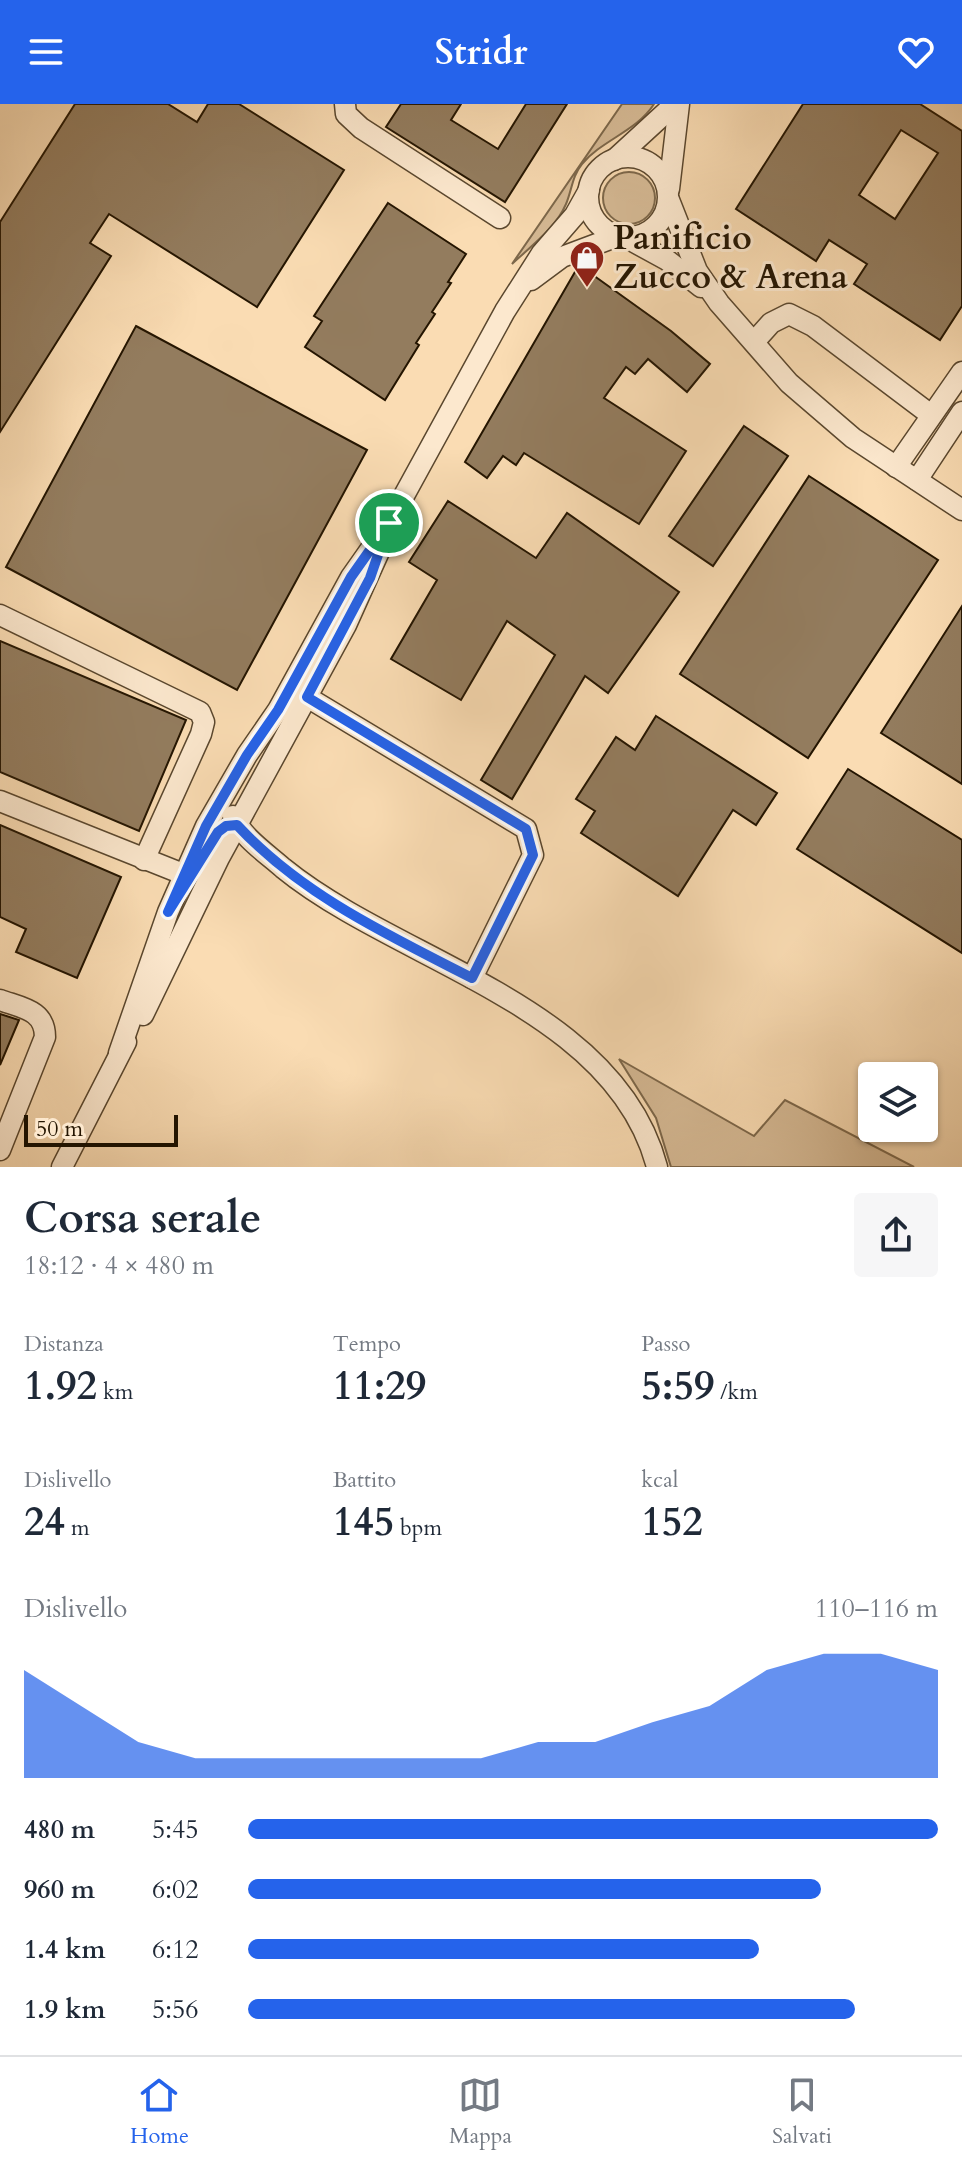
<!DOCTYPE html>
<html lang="it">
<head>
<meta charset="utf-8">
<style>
  :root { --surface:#fff; --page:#f6f6f7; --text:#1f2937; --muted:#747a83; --line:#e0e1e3; --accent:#2563eb }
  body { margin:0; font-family:Cardo,serif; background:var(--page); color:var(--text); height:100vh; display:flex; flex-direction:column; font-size:30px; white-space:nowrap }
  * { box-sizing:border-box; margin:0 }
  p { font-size:26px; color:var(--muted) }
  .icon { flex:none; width:44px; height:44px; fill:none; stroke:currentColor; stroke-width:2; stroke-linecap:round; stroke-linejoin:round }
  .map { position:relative; height:1063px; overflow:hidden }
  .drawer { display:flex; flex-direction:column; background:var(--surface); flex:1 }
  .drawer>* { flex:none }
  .tools { position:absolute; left:858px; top:958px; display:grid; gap:16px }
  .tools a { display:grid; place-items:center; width:80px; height:80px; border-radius:8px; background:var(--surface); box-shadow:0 2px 6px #0004; font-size:40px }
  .scale { position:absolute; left:24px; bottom:20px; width:154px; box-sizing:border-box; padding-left:8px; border:4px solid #241501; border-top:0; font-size:22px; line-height:28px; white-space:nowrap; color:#241501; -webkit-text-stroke:6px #fce8ce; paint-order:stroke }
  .pin { position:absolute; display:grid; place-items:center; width:68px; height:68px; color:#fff; margin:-34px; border:4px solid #fff; border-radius:50%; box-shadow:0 2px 8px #0007 }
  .round { display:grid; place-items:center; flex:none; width:84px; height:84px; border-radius:8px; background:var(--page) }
  .head { display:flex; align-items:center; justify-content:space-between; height:136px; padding:0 24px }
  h1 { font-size:44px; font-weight:700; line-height:60px }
  .metrics { display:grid; grid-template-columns:repeat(3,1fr); gap:12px; height:136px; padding:8px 24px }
  .metrics div { display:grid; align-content:center }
  .metrics b { font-size:40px; font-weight:700 }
  .metrics small { font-size:22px; font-weight:400 }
  .metrics p { font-size:22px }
  .chart { height:224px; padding:16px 24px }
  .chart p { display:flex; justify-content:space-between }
  .chart svg { width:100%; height:144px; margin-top:8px; fill:var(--accent); opacity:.7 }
  ul { padding:0 24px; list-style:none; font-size:26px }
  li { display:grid; grid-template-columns:128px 96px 1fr; align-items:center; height:60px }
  li i { height:20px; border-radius:10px; background:var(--accent) }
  header { display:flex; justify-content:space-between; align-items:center; height:104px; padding:0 24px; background:var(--accent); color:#fff; font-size:36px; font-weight:700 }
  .tab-bar { display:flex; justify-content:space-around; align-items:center; height:112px; border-top:2px solid var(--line); background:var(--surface); font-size:22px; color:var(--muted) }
  .tab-bar a { display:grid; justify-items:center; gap:4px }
  .tab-bar .current { color:var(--accent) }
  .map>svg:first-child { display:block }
  .green { fill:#d6ba95; stroke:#7d684b; stroke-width:2 }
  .building { fill:#937c5e; stroke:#241501; stroke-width:2; fill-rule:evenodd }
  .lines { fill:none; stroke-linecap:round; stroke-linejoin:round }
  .minor-casing { stroke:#5a472e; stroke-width:23 }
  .minor { stroke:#fce8ce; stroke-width:20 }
  .route-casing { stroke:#fff; stroke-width:16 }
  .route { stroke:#2563eb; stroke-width:10 }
  .labels { text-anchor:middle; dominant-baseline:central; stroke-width:6; stroke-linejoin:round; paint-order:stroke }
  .poi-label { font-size:34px; font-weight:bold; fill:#241501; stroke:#fce8ce; text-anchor:start }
</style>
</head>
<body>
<header><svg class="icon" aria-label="menu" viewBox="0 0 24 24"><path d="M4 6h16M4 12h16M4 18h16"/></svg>Stridr<svg class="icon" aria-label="heart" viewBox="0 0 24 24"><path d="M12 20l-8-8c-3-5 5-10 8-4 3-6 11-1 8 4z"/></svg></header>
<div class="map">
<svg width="962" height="1063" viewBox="0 0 962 1063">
  <rect width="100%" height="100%" fill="#fadcb3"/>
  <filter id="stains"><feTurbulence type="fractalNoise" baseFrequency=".0025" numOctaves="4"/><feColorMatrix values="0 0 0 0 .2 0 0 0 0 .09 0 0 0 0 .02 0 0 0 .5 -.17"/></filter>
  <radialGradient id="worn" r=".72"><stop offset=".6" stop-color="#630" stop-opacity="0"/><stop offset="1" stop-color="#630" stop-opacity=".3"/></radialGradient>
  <g class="green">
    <path d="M622,0H654C637,27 602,36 582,60C572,72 572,86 566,100C556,124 530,143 512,160Z"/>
    <circle cx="629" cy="94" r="26"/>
    <path d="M619,955L754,1032L785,996L914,1063H671L656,1014Z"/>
  </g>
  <g class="building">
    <path d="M75,0H168L197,18L208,0H239L344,66L257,203L109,110L90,139L111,152L0,328V118Z"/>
    <path d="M401,0H461L451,16L498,45L526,0H567L505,98L386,23Z"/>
    <path d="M803,0H920L962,27V202L940,236L854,180L867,160L829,136L816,157L736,105ZM901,26L938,49L895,115L859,91Z"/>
    <path d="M388,99L466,150L448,178L451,179L432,208L435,210L416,239L419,241L385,296L305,243L322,217L314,212Z"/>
    <path d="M579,161L671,227L710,260L687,288L648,255L635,270L626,263L604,294L686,347L639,420L524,349L516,361L503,352L487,374L465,358Z"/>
    <path d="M136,222L367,346L237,586L6,463Z"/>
    <path d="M744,322L788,352L713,462L669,432Z"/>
    <path d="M809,372L938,456L808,654L680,570Z"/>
    <path d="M448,397L536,454L567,409L679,488L608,589L585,572L512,695L481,676L555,551L507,517L461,596L391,555L437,476L409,458Z"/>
    <path d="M962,502V680L881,629Z"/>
    <path d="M0,537L186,616L139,727L0,668Z"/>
    <path d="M656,612L777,689L756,721L733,706L678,792L581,729L595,707L576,695L616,633L635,646Z"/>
    <path d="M848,665L962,736V849L797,745Z"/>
    <path d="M0,721L121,773L77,874L16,848L26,825L0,813Z"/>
    <path d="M0,910L19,916L0,961Z"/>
  </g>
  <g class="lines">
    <defs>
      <g id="minor">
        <path d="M345,0L346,10L361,24L500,114"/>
        <circle cx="628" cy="93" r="40"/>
        <path d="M614,56L675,0"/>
        <path d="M669,85L679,0"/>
        <path d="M669,96L697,167L719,199L789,279L853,334L962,406"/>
        <path d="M625,133L667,156L701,183"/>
        <path d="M531,176L562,153L618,132"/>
        <path d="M754,238L771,219L789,210L813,222L931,311"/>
        <path d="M896,363L962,268"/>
        <path d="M917,376L962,308"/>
        <path d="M0,511L200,608L204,618L201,630L144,756"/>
        <path d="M304,582L307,593L526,725L533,751L472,874"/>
        <path d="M0,697L183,770"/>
        <path d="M233,712C242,733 266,749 283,764C398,858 615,902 657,1063"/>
        <path d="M0,896C22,904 45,906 45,933L0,1046"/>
        <path d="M143,911L219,754L346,521L382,441"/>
        <path d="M119,949L168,808L206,722L247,651L278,606L351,473L389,419L505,207L542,149L575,111L589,86"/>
        <path d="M62,1063L126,938"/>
      </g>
    </defs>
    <use href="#minor" class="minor-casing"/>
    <use href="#minor" class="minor"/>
  </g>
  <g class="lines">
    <defs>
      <path id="route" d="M389,419L370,474L307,593L526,725L533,751L472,874C388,831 302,791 237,721L226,722L218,728L168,808L206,722L247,651L278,606L351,473Z"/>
    </defs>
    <use href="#route" class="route-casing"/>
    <use href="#route" class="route"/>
  </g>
  <defs>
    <symbol id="shop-pin" viewBox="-11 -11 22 30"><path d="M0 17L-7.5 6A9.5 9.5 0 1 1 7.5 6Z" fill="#8f2418" stroke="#fce8ce"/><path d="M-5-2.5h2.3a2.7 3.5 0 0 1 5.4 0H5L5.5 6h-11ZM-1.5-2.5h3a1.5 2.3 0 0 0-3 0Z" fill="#fff"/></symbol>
  </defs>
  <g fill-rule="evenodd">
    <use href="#shop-pin" x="567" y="134" width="40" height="54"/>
  </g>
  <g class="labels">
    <g class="poi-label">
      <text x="613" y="134">Panificio<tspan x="613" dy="39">Zucco &amp; Arena</tspan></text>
    </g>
  </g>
  <rect width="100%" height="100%" filter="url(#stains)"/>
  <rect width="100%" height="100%" fill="url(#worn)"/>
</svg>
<div class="tools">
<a><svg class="icon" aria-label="layers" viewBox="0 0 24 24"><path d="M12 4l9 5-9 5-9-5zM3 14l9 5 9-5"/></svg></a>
</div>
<div class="scale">50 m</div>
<div class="pin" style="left:389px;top:419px;background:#1e9e55"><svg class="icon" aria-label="arrive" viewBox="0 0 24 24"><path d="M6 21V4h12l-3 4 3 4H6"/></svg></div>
</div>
<section class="drawer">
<div class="head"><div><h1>Corsa serale</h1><p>18:12 · 4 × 480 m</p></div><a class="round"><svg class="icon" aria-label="share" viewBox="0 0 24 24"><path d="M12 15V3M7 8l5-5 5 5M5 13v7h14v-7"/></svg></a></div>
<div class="metrics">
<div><p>Distanza</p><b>1.92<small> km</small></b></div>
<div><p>Tempo</p><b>11:29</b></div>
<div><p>Passo</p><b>5:59<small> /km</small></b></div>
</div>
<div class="metrics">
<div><p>Dislivello</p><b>24<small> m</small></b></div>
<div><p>Battito</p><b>145<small> bpm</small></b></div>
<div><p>kcal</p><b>152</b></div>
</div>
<div class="chart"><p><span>Dislivello</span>110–116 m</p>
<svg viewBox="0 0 160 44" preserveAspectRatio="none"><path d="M0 44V11L10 22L20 33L30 38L40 38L50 38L60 38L70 38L80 38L90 33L100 33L110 27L120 22L130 11L140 6L150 6L160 11V44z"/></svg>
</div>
<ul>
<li><b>480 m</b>5:45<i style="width:100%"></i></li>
<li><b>960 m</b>6:02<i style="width:83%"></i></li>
<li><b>1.4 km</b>6:12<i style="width:74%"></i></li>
<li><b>1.9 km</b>5:56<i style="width:88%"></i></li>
</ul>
</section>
<nav class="tab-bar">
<a class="current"><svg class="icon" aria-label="home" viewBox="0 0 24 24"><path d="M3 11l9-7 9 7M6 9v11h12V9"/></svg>Home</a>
<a><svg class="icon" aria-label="map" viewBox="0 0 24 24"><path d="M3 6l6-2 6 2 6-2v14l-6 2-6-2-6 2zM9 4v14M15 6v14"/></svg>Mappa</a>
<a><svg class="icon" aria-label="saved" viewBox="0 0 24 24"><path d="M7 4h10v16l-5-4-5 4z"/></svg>Salvati</a>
</nav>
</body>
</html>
